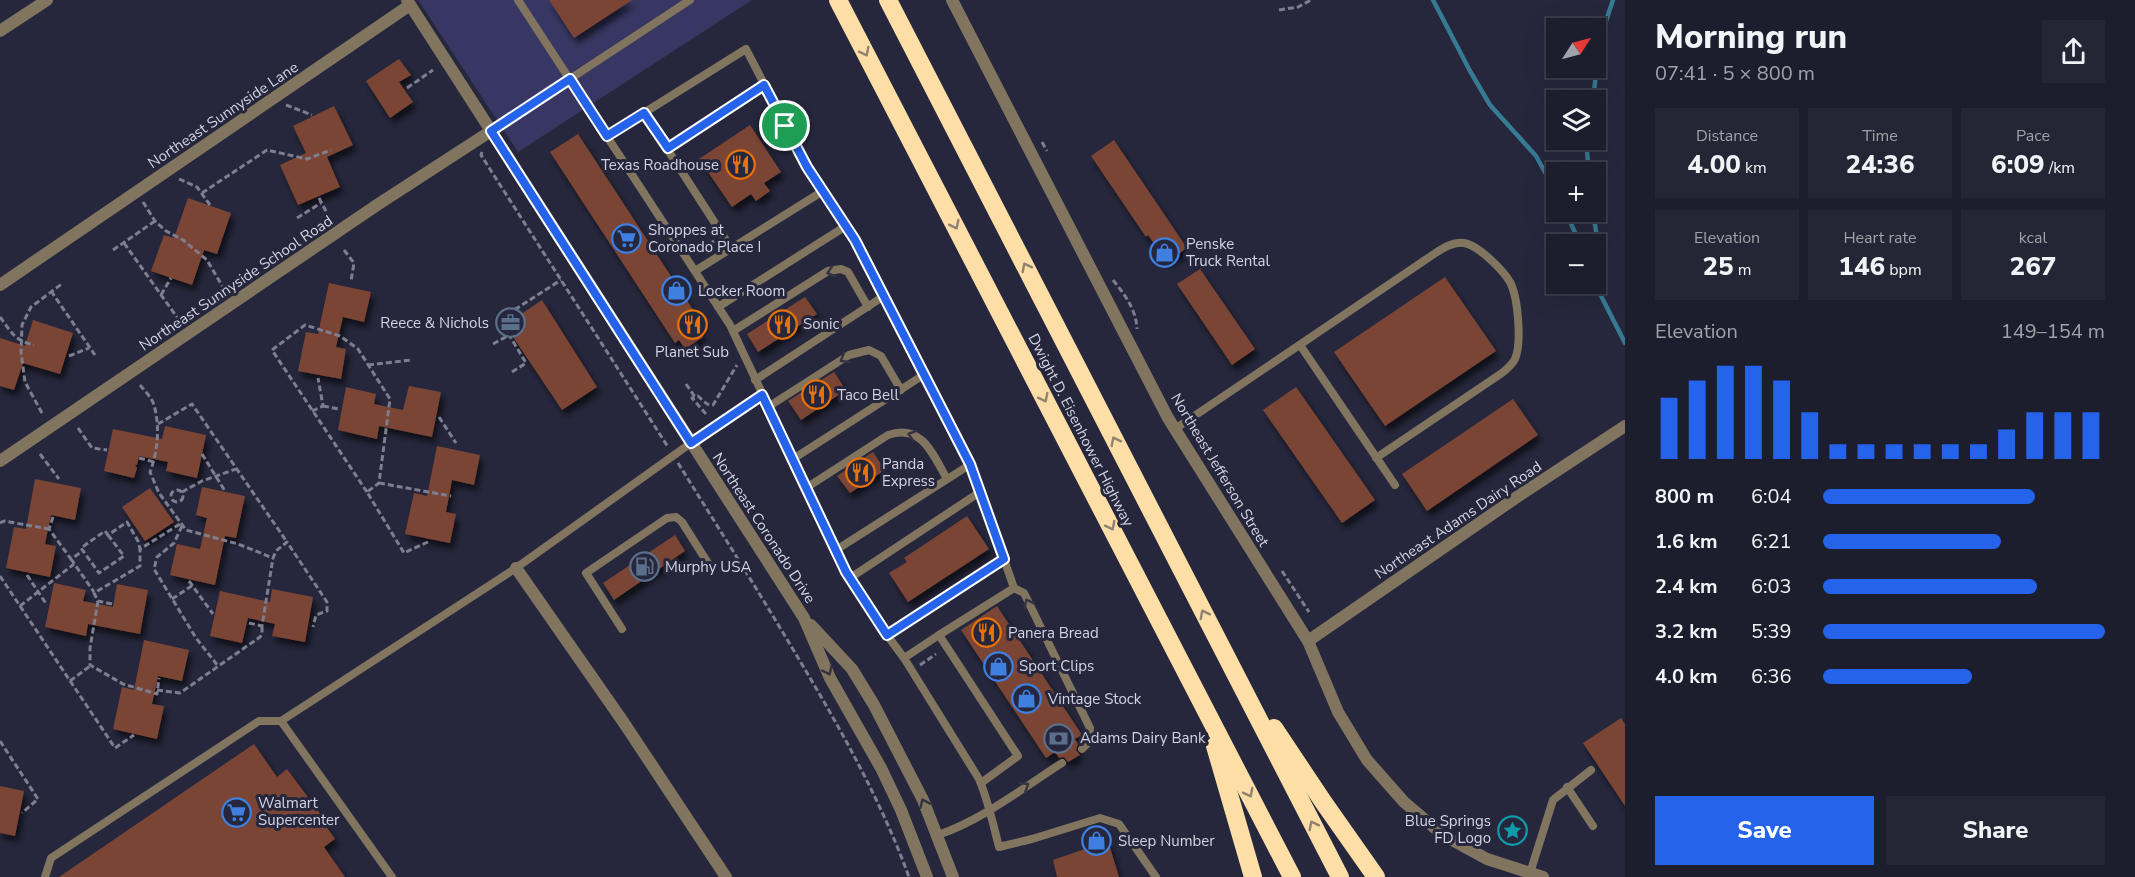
<!DOCTYPE html>
<html lang="en">
<head>
<meta charset="utf-8">
<style>
  :root { --surface:#1c1d2d; --page:#252635; --text:#f1f3f6; --muted:#a0a2aa; --line:#3a3b49; --accent:#2563eb }
  body { margin:0; font-family:"Nunito Sans",sans-serif; background:var(--page); color:var(--text); height:100vh; display:flex; flex-direction:column; font-size:22px; white-space:nowrap }
  * { box-sizing:border-box; margin:0 }
  p { font-size:20px; color:var(--muted) }
  .icon { flex:none; width:33px; height:33px; fill:none; stroke:currentColor; stroke-width:2; stroke-linecap:round; stroke-linejoin:round }
  .map { position:relative; flex:1; overflow:hidden }
  .panel { display:flex; flex-direction:column; background:var(--surface); width:510px }
  .panel>* { flex:none }
  .needle { width:39px; rotate:54deg }
  .buttons { position:absolute; left:1546px; top:18px; display:grid; gap:12px }
  .buttons a { display:grid; place-items:center; width:60px; height:60px; border-radius:0px; background:var(--surface); box-shadow:0 6px 24px #0002,0 0 0 2px var(--line); font-size:30px }
  .pin { position:absolute; display:grid; place-items:center; width:51px; height:51px; color:#fff; margin:-26px; border:3px solid #fff; border-radius:50%; box-shadow:0 2px 6px #0007 }
  .round { display:grid; place-items:center; flex:none; width:63px; height:63px; border-radius:0px; background:var(--page) }
  .overview { display:flex; align-items:center; justify-content:space-between; height:102px; padding:0 30px }
  h1 { font-size:33px; font-weight:800; line-height:45px }
  .stats { display:grid; grid-template-columns:repeat(3,1fr); gap:9px; height:102px; padding:6px 30px }
  .stats div { display:grid; align-content:center; border-radius:0px; background:var(--page); text-align:center }
  .stats b { font-size:26px; font-weight:800 }
  .stats small { font-size:16px; font-weight:400 }
  .stats p { font-size:16px }
  .chart { height:168px; padding:12px 30px }
  .chart p { display:flex; justify-content:space-between }
  .chart svg { width:100%; height:108px; margin-top:6px; stroke:var(--accent); stroke-width:6 }
  .button { display:flex; gap:12px; margin-top:auto; padding:12px 30px }
  .button a { flex:1; height:69px; border-radius:0px; background:var(--accent); color:#fff; font-size:24px; font-weight:800; line-height:69px; text-align:center }
  .button a+a { background:var(--page); color:var(--text) }
  ul { padding:0 30px; list-style:none; font-size:20px }
  li { display:grid; grid-template-columns:96px 72px 1fr; align-items:center; height:45px }
  li i { height:15px; border-radius:8px; background:var(--accent) }
  main { display:flex; flex:1; min-height:0 }
  .map>svg:first-child { display:block }
  .green { fill:#383763 }
  .lines { fill:none; stroke-linecap:round; stroke-linejoin:round }
  .stream { stroke:#377a94; stroke-width:4.5 }
  .building { fill:#7a4534; filter:url(#shadow) }
  .path { stroke:#7d7e90; stroke-width:3; stroke-dasharray:6 3; stroke-linecap:butt }
  .service { stroke:#81755f; stroke-width:8 }
  .minor { stroke:#81755f; stroke-width:12 }
  .motorway { stroke:#fcdea6; stroke-width:18 }
  .oneway { stroke:#918271 }
  .oneway2 { stroke:#343341 }
  .route-casing { stroke:#fff; stroke-width:12 }
  .route { stroke:#2563eb; stroke-width:8 }
  .labels { text-anchor:middle; dominant-baseline:central; stroke-width:6; stroke-linejoin:round; paint-order:stroke }
  .street-label { font-size:15px; fill:#d3d4e3; stroke:#26273c }
  .poi-label { font-size:15px; fill:#d3d4e3; stroke:#26273c; text-anchor:start }
</style>
</head>
<body>
<main>
<div class="map">
<svg width="1625" height="877" viewBox="0 0 1625 877">
  <defs>
    <filter id="shadow"><feDropShadow dx="3.5" dy="6" stdDeviation="3" flood-color="#0009"/></filter>
  </defs>
  <rect width="100%" height="100%" fill="#26273c"/>
  <path class="green" d="M418,0H752L518,152Z"/>
  <g class="lines">
    <g class="stream">
      <path d="M1433,0L1470,71L1490,105L1536,156L1557,194"/>
      <path d="M1593,100L1600,39L1613,0"/>
      <path d="M1588,140L1587,152L1589,172"/>
      <path d="M1566,212L1580,244"/>
      <path d="M1593,212L1599,250L1596,262"/>
      <path d="M1595,284L1625,343"/>
    </g>
  </g>
  <g class="building">
    <path d="M549,0H632L574,38Z"/>
    <path d="M399,59L411,75L399,82L413,102L390,118L366,81Z"/>
    <path d="M334,106L353,145L327,157L340,187L298,205L280,165L306,153L293,126Z"/>
    <path d="M750,125L781,172L764,183L770,191L756,201L751,194L732,207L699,159Z"/>
    <path d="M578,134L703,325L698,329L703,337L685,349L679,340L675,343L550,152Z"/>
    <path d="M1114,140L1187,248L1167,262L1148,235L1146,237L1091,156Z"/>
    <path d="M188,198L231,213L217,254L204,250L192,285L151,271L164,235L174,238Z"/>
    <path d="M1200,269L1255,349L1232,365L1177,284Z"/>
    <path d="M1445,277L1496,351L1385,426L1334,352Z"/>
    <path d="M329,283L371,292L364,322L343,317L336,347L346,349L341,379L298,371L306,332L318,334Z"/>
    <path d="M805,297L817,314L758,352L747,334Z"/>
    <path d="M542,300L597,387L562,410L505,325Z"/>
    <path d="M33,320L73,333L60,374L23,363L14,390L0,386V338L25,346Z"/>
    <path d="M834,372L846,390L801,420L788,401Z"/>
    <path d="M409,386L441,392L432,437L379,426L377,439L338,430L346,387L376,394L374,404L403,410Z"/>
    <path d="M1296,387L1375,500L1342,523L1263,410Z"/>
    <path d="M1513,399L1538,435L1427,511L1402,474Z"/>
    <path d="M165,426L206,435L197,478L166,471L168,462L139,456L137,465H135L137,468L134,478L104,471L113,429L162,439Z"/>
    <path d="M437,446L480,455L474,485L452,480L446,512L456,514L450,543L405,534L414,493L427,496Z"/>
    <path d="M873,452L885,470L850,493L837,476Z"/>
    <path d="M35,479L81,488L75,520L51,515L45,544L56,546L50,577L6,568L14,527L26,529Z"/>
    <path d="M202,487L245,496L236,538L225,536L215,585L170,575L177,544L200,549L207,518L196,515Z"/>
    <path d="M150,488L174,522L145,541L122,507Z"/>
    <path d="M967,516L989,549L908,602L889,573L907,562L904,558Z"/>
    <path d="M675,535L685,551L614,600L603,583Z"/>
    <path d="M54,583L86,590L83,601L113,607L117,584L148,590L140,634L88,624L86,636L45,627Z"/>
    <path d="M272,589L313,597L305,642L272,636L275,624L248,618L242,643L210,636L220,591L270,602Z"/>
    <path d="M997,606L1082,735L1075,739L1078,744L1076,750L1080,755L1068,762L1064,757L1059,758L1055,752L1046,758L961,630Z"/>
    <path d="M144,640L189,650L182,681L158,676L152,704L164,706L157,739L113,729L122,687L134,690Z"/>
    <path d="M1621,718L1625,724V806L1583,743Z"/>
    <path d="M254,744L277,777L287,769L325,820L323,822L335,839L324,847L345,877H59Z"/>
    <path d="M0,786L24,791L15,836L0,833Z"/>
    <path d="M1108,841L1119,877H1057L1053,860Z"/>
  </g>
  <g class="lines">
    <g class="path">
      <path d="M1279,10L1298,7L1311,0"/>
      <path d="M407,88L433,70"/>
      <path d="M286,105L312,115"/>
      <path d="M1042,142L1047,151"/>
      <path d="M482,152L481,155L495,177L668,447"/>
      <path d="M179,179L197,187L210,205"/>
      <path d="M202,193L267,150L307,159L331,150"/>
      <path d="M319,198L329,217"/>
      <path d="M143,202L155,221L166,231L183,240L207,260L224,289"/>
      <path d="M297,218L321,203"/>
      <path d="M124,243L179,320"/>
      <path d="M113,250L155,221"/>
      <path d="M344,250L354,263L351,281"/>
      <path d="M695,254L714,241"/>
      <path d="M1113,280C1125,295 1136,309 1137,329"/>
      <path d="M51,291L95,355"/>
      <path d="M161,295L171,278"/>
      <path d="M0,317C12,333 14,340 34,345"/>
      <path d="M493,344L509,335"/>
      <path d="M69,356L89,348"/>
      <path d="M368,365L411,360"/>
      <path d="M512,372L526,363L505,328L503,322L511,312L561,280"/>
      <path d="M686,384L695,397"/>
      <path d="M140,385C145,391 152,398 154,405C160,426 158,451 150,472L159,493L186,530L238,544L273,558L276,551L287,542L327,602V611L316,615L313,627"/>
      <path d="M323,406L339,409"/>
      <path d="M312,411L323,406L318,378"/>
      <path d="M42,413L25,382L21,352L22,325L31,307L63,283"/>
      <path d="M706,414L692,398L698,396L707,404L713,405L737,365"/>
      <path d="M439,417L456,443"/>
      <path d="M158,424L192,404L287,542"/>
      <path d="M78,428L92,448L107,450"/>
      <path d="M40,454L59,479"/>
      <path d="M202,454L225,491"/>
      <path d="M139,458L154,462"/>
      <path d="M678,463C716,524 754,584 791,646C836,721 879,795 909,877"/>
      <path d="M379,483L451,496"/>
      <circle cx="177" cy="496" r="6"/>
      <path d="M182,492L202,481L236,469"/>
      <path d="M367,492L272,350L305,325L340,336L358,349L390,399L379,483L367,492L404,553L428,542"/>
      <path d="M53,517L49,529L71,559L83,551"/>
      <path d="M0,523L4,521L49,529"/>
      <path d="M182,526L174,543L157,557L154,569L196,638L218,666"/>
      <path d="M108,535L124,556L99,573L81,548L105,531L108,535L127,522L138,541L140,549L180,524"/>
      <path d="M71,559L94,592"/>
      <path d="M1282,571L1309,612"/>
      <path d="M27,575L47,605"/>
      <path d="M0,576L20,606L74,564"/>
      <path d="M189,581L213,614"/>
      <path d="M172,599L193,585"/>
      <path d="M98,601L90,648V665L123,684L157,694L159,678"/>
      <path d="M112,604L98,601L94,593L140,566V549"/>
      <path d="M20,606L115,748L134,735"/>
      <path d="M249,623L262,626L273,558"/>
      <path d="M920,665L936,654"/>
      <path d="M70,681L90,666"/>
      <path d="M157,690L180,693L260,637L262,634V626"/>
      <path d="M0,741L38,799L22,813"/>
    </g>
    <g class="service">
      <path d="M518,0L730,325L846,571L887,635L904,658L979,779C988,800 993,824 999,847L1032,839L1100,818L1119,824L1156,877"/>
      <path d="M644,113L731,248"/>
      <path d="M491,131L690,0"/>
      <path d="M607,136L746,49L807,167L855,240L971,464L1014,588"/>
      <path d="M668,148L764,85"/>
      <path d="M695,271L823,191"/>
      <path d="M718,307L846,226"/>
      <path d="M733,331L828,271L841,269L848,272L868,307"/>
      <path d="M1300,345L1395,485"/>
      <path d="M755,380L884,296"/>
      <path d="M768,407L849,355L869,350L881,356L901,390"/>
      <path d="M1175,429L1434,254C1443,248 1454,241 1464,243C1478,245 1503,270 1510,282C1518,297 1522,343 1515,359C1512,365 1507,369 1502,373L1376,458"/>
      <path d="M793,459L925,374"/>
      <path d="M806,488L888,435C922,423 933,455 947,479"/>
      <path d="M836,550L971,464"/>
      <path d="M850,578L980,492"/>
      <path d="M622,629L586,573L667,518L676,517L682,522L711,568"/>
      <path d="M887,635L1004,559"/>
      <path d="M939,635L1014,588L1024,593L1090,728L1088,743L1082,749"/>
      <path d="M904,658L939,635L1018,756L981,783"/>
      <path d="M281,721L392,877"/>
      <path d="M1567,787L1593,826"/>
      <path d="M938,835C982,820 1023,788 1062,763"/>
      <path d="M1530,873L1553,800L1591,770"/>
      <path d="M45,877L51,858L259,721H281L516,568L691,443L762,395"/>
    </g>
    <g class="minor">
      <path d="M407,0L804,618L830,678L881,768L901,810L927,877"/>
      <path d="M952,0L1168,418L1308,641L1338,712L1367,760L1404,802L1443,835L1487,859L1543,877"/>
      <path d="M0,31L47,0"/>
      <path d="M0,285L410,5"/>
      <path d="M0,461L377,205L491,131"/>
      <path d="M516,568L624,723L726,877"/>
      <path d="M811,625L852,669L874,705L923,800L953,877"/>
      <path d="M1308,641L1517,497L1625,426"/>
    </g>
    <g class="motorway">
      <path d="M838,0L1292,877"/>
      <path d="M888,0L1340,877"/>
      <path d="M1274,728L1324,803L1376,877"/>
      <path d="M1215,746L1253,877"/>
    </g>
  </g>
  <defs><path id="oneway-chevron" d="M-2-3.5L2.5 0L-2 3.5" fill="none" stroke-width="1.6" stroke-linecap="round" stroke-linejoin="round" transform="scale(1.5)"/></defs>
  <g class="oneway">
    <use href="#oneway-chevron" transform="translate(865 52) rotate(63)"/>
    <use href="#oneway-chevron" transform="translate(955 225) rotate(63)"/>
    <use href="#oneway-chevron" transform="translate(1026 267) rotate(-117)"/>
    <use href="#oneway-chevron" transform="translate(1044 398) rotate(63)"/>
    <use href="#oneway-chevron" transform="translate(1115 441) rotate(-117)"/>
    <use href="#oneway-chevron" transform="translate(1111 526) rotate(63)"/>
    <use href="#oneway-chevron" transform="translate(1204 614) rotate(-117)"/>
    <use href="#oneway-chevron" transform="translate(1249 793) rotate(63)"/>
    <use href="#oneway-chevron" transform="translate(1313 825) rotate(-117)"/>
  </g>
  <g class="oneway2">
    <use href="#oneway-chevron" transform="translate(831 272) rotate(162)"/>
    <use href="#oneway-chevron" transform="translate(844 359) rotate(150)"/>
    <use href="#oneway-chevron" transform="translate(912 435) rotate(-163)"/>
    <use href="#oneway-chevron" transform="translate(1028 603) rotate(-116)"/>
    <use href="#oneway-chevron" transform="translate(828 671) rotate(65)"/>
    <use href="#oneway-chevron" transform="translate(1025 786) rotate(-32)"/>
    <use href="#oneway-chevron" transform="translate(924 803) rotate(-114)"/>
  </g>
  <g class="lines">
    <defs>
      <path id="route" d="M570,79L607,136L644,113L668,148L764,85L807,167L855,240L970,464L1004,559L887,635L846,572L762,395L691,443L491,131Z"/>
    </defs>
    <use href="#route" class="route-casing"/>
    <use href="#route" class="route"/>
  </g>
  <defs>
    <symbol id="restaurant-ring" viewBox="-11 -11 22 22"><circle r="9.5" fill="#26273c" stroke="#e8710a" stroke-width="1.5"/><path d="M-5-6h1v4h1v-4h1v4h1v-4h1v5L-1.5 .5V6h-2V.5L-5-1ZM5-6V6H3V1.5H1.5Q1.5-4 5-6Z" fill="#e8710a"/></symbol>
    <symbol id="supermarket-ring" viewBox="-11 -11 22 22"><circle r="9.5" fill="#26273c" stroke="#3f7fe0" stroke-width="1.5"/><path d="M-6-5.5h2.5l.6 2H6L4.5 2H-2.5L-4.4-4H-6ZM-1.5 3.2a1.3 1.3 0 1 0 .1 0ZM3 3.2a1.3 1.3 0 1 0 .1 0Z" fill="#3f7fe0"/></symbol>
    <symbol id="shop-ring" viewBox="-11 -11 22 22"><circle r="9.5" fill="#26273c" stroke="#3f7fe0" stroke-width="1.5"/><path d="M-5-2.5h2.3a2.7 3.5 0 0 1 5.4 0H5L5.5 6h-11ZM-1.5-2.5h3a1.5 2.3 0 0 0-3 0Z" fill="#3f7fe0"/></symbol>
    <symbol id="office-ring" viewBox="-11 -11 22 22"><circle r="9.5" fill="#26273c" stroke="#5c6f8a" stroke-width="1.5"/><path d="M-6-3h4V-5.5h4V-3h4V5H-6ZM-1-4.5V-3h2v-1.5ZM-6 0V1H6V0Z" fill="#5c6f8a"/></symbol>
    <symbol id="fuel-ring" viewBox="-11 -11 22 22"><circle r="9.5" fill="#26273c" stroke="#5c6f8a" stroke-width="1.5"/><path d="M-5.5-6h7V0h2V4h1.3V-2.5L3-4.5l.8-.8L6-3V5H2.5V1h-1V6h-7ZM-4.2-4.7v3.2H.2V-4.7Z" fill="#5c6f8a"/></symbol>
    <symbol id="bank-ring" viewBox="-11 -11 22 22"><circle r="9.5" fill="#26273c" stroke="#5c6f8a" stroke-width="1.5"/><path d="M-6-4H6V4H-6ZM0-2.3a2.3 2.3 0 1 0 0 4.6a2.3 2.3 0 1 0 0-4.6Z" fill="#5c6f8a"/></symbol>
    <symbol id="sight-ring" viewBox="-11 -11 22 22"><circle r="9.5" fill="#26273c" stroke="#0f9aa8" stroke-width="1.5"/><path d="M0-6L1.8-2.2L6-1.7L2.9 1.2L3.7 5.4L0 3.3L-3.7 5.4L-2.9 1.2L-6-1.7L-1.8-2.2Z" fill="#0f9aa8"/></symbol>
  </defs>
  <g fill-rule="evenodd">
    <use href="#restaurant-ring" x="724" y="148" width="33" height="33"/>
    <use href="#supermarket-ring" x="610" y="222" width="33" height="33"/>
    <use href="#shop-ring" x="1148" y="236" width="33" height="33"/>
    <use href="#shop-ring" x="660" y="274" width="33" height="33"/>
    <use href="#office-ring" x="494" y="306" width="33" height="33"/>
    <use href="#restaurant-ring" x="766" y="308" width="33" height="33"/>
    <use href="#restaurant-ring" x="676" y="308" width="33" height="33"/>
    <use href="#restaurant-ring" x="800" y="378" width="33" height="33"/>
    <use href="#restaurant-ring" x="844" y="456" width="33" height="33"/>
    <use href="#fuel-ring" x="628" y="550" width="33" height="33"/>
    <use href="#restaurant-ring" x="970" y="616" width="33" height="33"/>
    <use href="#shop-ring" x="982" y="650" width="33" height="33"/>
    <use href="#shop-ring" x="1010" y="682" width="33" height="33"/>
    <use href="#bank-ring" x="1042" y="722" width="33" height="33"/>
    <use href="#supermarket-ring" x="220" y="796" width="33" height="33"/>
    <use href="#sight-ring" x="1496" y="814" width="33" height="33"/>
    <use href="#shop-ring" x="1080" y="824" width="33" height="33"/>
  </g>
  <g class="labels">
    <g class="street-label">
      <text transform="translate(223 115) rotate(-34)">Northeast Sunnyside Lane</text>
      <text transform="translate(236 283) rotate(-34)">Northeast Sunnyside School Road</text>
      <text transform="translate(1081 430) rotate(63)">Dwight D. Eisenhower Highway</text>
      <text transform="translate(1220 470) rotate(59)">Northeast Jefferson Street</text>
      <text transform="translate(1458 520) rotate(-34)">Northeast Adams Dairy Road</text>
      <text transform="translate(764 528) rotate(57)">Northeast Coronado Drive</text>
    </g>
    <g class="poi-label">
      <text x="719" y="165" text-anchor="end">Texas Roadhouse</text>
      <text x="648" y="230">Shoppes at<tspan x="648" dy="17">Coronado Place I</tspan></text>
      <text x="1186" y="244">Penske<tspan x="1186" dy="17">Truck Rental</tspan></text>
      <text x="698" y="291">Locker Room</text>
      <text x="489" y="323" text-anchor="end">Reece &amp; Nichols</text>
      <text x="803" y="324">Sonic</text>
      <text x="692" y="352" text-anchor="middle">Planet Sub</text>
      <text x="837" y="395">Taco Bell</text>
      <text x="882" y="464">Panda<tspan x="882" dy="17">Express</tspan></text>
      <text x="665" y="567">Murphy USA</text>
      <text x="1008" y="633">Panera Bread</text>
      <text x="1019" y="666">Sport Clips</text>
      <text x="1048" y="699">Vintage Stock</text>
      <text x="1080" y="738">Adams Dairy Bank</text>
      <text x="258" y="803">Walmart<tspan x="258" dy="17">Supercenter</tspan></text>
      <text x="1491" y="821" text-anchor="end">Blue Springs<tspan x="1491" dy="17">FD Logo</tspan></text>
      <text x="1118" y="841">Sleep Number</text>
    </g>
  </g>
</svg>
<div class="buttons">
<a><svg class="needle" viewBox="-14 -14 28 28"><path d="M0-13l5 13h-10z" fill="#e53935"/><path d="M0 13l5-13h-10z" fill="#a0a2aa"/></svg></a>
<a><svg class="icon" aria-label="layers" viewBox="0 0 24 24"><path d="M12 4l9 5-9 5-9-5zM3 14l9 5 9-5"/></svg></a>
<a>+</a>
<a>−</a>
</div>
<div class="pin" style="left:785px;top:126px;background:#1e9e55"><svg class="icon" aria-label="arrive" viewBox="0 0 24 24"><path d="M6 21V4h12l-3 4 3 4H6"/></svg></div>
</div>
<section class="panel">
<div class="overview"><div><h1>Morning run</h1><p>07:41 · 5 × 800 m</p></div><a class="round"><svg class="icon" aria-label="share" viewBox="0 0 24 24"><path d="M12 15V3M7 8l5-5 5 5M5 13v7h14v-7"/></svg></a></div>
<div class="stats">
<div><p>Distance</p><b>4.00<small> km</small></b></div>
<div><p>Time</p><b>24:36</b></div>
<div><p>Pace</p><b>6:09<small> /km</small></b></div>
</div>
<div class="stats">
<div><p>Elevation</p><b>25<small> m</small></b></div>
<div><p>Heart rate</p><b>146<small> bpm</small></b></div>
<div><p>kcal</p><b>267</b></div>
</div>
<div class="chart"><p><span>Elevation</span>149–154 m</p>
<svg viewBox="0 0 160 44" preserveAspectRatio="none"><path d="M5 44V19M15 44V12M25 44V6M35 44V6M45 44V12M55 44V25M65 44V38M75 44V38M85 44V38M95 44V38M105 44V38M115 44V38M125 44V32M135 44V25M145 44V25M155 44V25"/></svg>
</div>
<ul>
<li><b>800 m</b>6:04<i style="width:75%"></i></li>
<li><b>1.6 km</b>6:21<i style="width:63%"></i></li>
<li><b>2.4 km</b>6:03<i style="width:76%"></i></li>
<li><b>3.2 km</b>5:39<i style="width:100%"></i></li>
<li><b>4.0 km</b>6:36<i style="width:53%"></i></li>
</ul>
<div class="button"><a>Save</a><a>Share</a></div>
</section>
</main>
</body>
</html>
